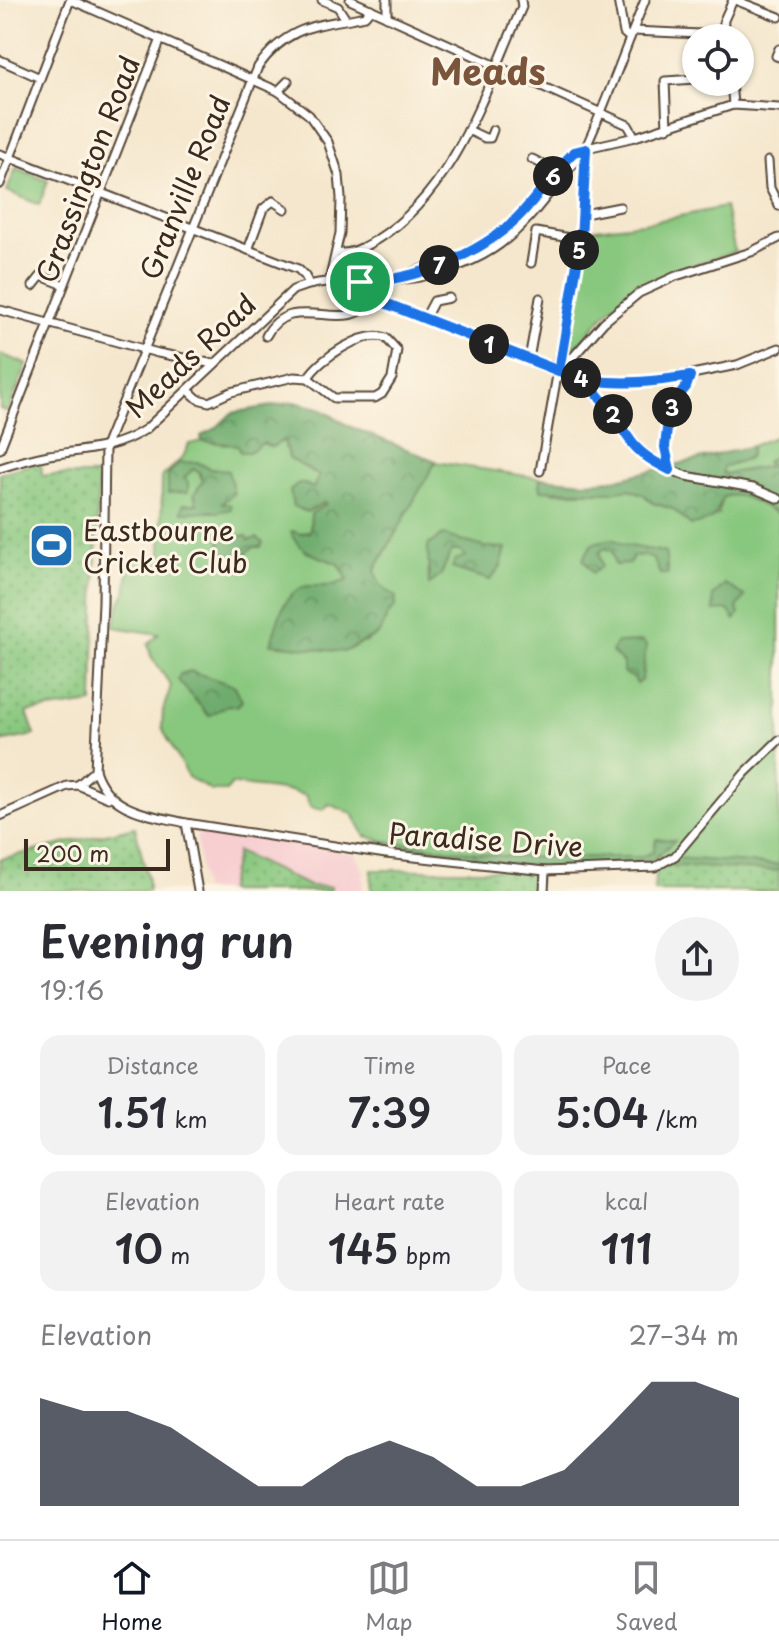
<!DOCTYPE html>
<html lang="en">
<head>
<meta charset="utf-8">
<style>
  :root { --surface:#fff; --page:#f2f2f3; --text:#2b2b33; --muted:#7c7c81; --line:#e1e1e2; --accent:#111827 }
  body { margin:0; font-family:"Playpen Sans",sans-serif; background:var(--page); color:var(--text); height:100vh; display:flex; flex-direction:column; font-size:30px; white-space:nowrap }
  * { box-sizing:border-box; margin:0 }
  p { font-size:26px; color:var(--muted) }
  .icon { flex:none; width:44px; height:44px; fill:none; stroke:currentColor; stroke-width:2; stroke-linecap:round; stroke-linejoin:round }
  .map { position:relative; height:891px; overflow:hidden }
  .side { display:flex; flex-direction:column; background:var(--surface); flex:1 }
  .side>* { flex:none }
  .tools { position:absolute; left:682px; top:24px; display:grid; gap:16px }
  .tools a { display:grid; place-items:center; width:72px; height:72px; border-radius:50%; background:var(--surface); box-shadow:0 2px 6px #0004; font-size:40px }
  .scale { position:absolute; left:24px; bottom:20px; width:146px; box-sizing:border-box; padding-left:8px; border:4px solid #3b2a1e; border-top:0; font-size:22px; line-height:28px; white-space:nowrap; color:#3b2a1e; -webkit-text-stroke:6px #fcf5e5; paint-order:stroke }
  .pin { position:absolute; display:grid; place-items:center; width:68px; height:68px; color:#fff; margin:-34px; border:4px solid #fff; border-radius:50%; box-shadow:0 2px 8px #0007 }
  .km { position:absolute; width:40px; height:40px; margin:-20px; border-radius:50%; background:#222; color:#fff; font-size:22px; line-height:40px; text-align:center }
  .round { display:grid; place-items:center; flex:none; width:84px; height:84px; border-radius:42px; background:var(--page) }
  .summary { display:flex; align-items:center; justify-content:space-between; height:136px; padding:0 40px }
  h1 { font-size:44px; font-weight:600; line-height:60px }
  .figures { display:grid; grid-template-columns:repeat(3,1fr); gap:12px; height:136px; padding:8px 40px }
  .figures div { display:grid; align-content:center; border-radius:20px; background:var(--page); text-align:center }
  .figures b { font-size:40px; font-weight:600 }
  .figures small { font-size:22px; font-weight:400 }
  .figures p { font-size:22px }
  .chart { height:224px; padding:16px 40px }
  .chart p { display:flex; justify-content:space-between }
  .chart svg { width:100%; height:144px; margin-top:8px; fill:var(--accent); opacity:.7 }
  .tabs { display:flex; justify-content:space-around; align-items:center; height:112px; border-top:2px solid var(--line); background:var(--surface); font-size:22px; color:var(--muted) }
  .tabs a { display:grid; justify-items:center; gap:4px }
  .tabs .selected { color:var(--accent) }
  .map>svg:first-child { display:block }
  .built { fill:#f7cfd1 }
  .green { fill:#88c77e; stroke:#62784e; stroke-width:2; fill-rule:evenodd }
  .forest { fill:url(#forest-crowns); stroke:#546b46; stroke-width:2 }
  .park { fill:url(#park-dots); stroke:#62784e; stroke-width:2 }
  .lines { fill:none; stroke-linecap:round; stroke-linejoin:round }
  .minor-casing { stroke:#574638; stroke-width:11 }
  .minor { stroke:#fff; stroke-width:7 }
  .route-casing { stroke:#fff; stroke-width:16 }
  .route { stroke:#1a73e8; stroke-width:10 }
  .labels { text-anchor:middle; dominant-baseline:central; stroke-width:6; stroke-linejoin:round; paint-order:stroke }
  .street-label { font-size:28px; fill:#3b2a1e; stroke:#fcf5e5 }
  .poi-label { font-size:28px; fill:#3b2a1e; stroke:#fcf5e5; text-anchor:start }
  .district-label { font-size:36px; font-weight:bold; fill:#7a543b; stroke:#fcf5e5 }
</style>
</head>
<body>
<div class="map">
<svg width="779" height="891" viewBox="0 0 779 891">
  <defs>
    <pattern id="forest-crowns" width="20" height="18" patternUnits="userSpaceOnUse" patternTransform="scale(2)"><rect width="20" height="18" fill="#6eac6d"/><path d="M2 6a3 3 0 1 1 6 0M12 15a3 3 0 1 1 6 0" fill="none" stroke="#5c8c59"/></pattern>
    <pattern id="park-dots" width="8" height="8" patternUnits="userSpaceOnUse" patternTransform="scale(2)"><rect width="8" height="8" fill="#88c77e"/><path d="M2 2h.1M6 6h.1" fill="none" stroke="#70a267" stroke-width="1.8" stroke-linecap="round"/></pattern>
  </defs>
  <rect width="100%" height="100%" fill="#fcf5e5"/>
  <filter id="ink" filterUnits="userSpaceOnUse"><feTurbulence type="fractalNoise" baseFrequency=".0125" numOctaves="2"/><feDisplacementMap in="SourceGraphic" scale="16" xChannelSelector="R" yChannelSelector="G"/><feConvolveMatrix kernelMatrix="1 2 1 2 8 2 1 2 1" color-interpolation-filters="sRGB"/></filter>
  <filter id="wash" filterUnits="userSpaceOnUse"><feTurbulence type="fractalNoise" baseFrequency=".006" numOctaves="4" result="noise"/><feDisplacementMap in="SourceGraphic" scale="32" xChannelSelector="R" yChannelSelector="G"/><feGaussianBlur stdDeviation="1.8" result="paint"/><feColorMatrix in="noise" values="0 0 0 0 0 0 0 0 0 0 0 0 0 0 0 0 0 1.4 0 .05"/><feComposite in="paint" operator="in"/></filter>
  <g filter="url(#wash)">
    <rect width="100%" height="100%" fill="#f5e7cd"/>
    <path class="built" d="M204,828L355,854L364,871L363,891H203L196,837Z"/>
    <g class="green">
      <path d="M16,168L48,181L39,205L7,191Z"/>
      <path d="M725,207L735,252C695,265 652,274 619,301C601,314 583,345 566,353L588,230L651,222Z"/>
      <path d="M0,354L27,364L8,412L0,409Z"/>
      <path d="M779,435V452L771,466L723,475V467L749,458L752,446Z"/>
      <path d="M284,440L286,449L319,476L313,489L308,485L293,506L307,512L325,502L327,505L311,514L310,531L300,534L306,552L339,564L348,580L326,587L307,586L284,604L272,640L365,643L381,631L388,614L395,606L376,578L375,570L416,495L417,489L436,462L540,478L539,487L554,492H610L629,489L643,494L653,503L673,509L691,525L718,515L723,497C744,490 761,507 779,514V865L674,858L510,857L384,841L365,836L353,814L329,804L323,810L310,807L306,796L291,791L232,784L226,791H212L188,777L162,728L163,710L171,686L151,656L148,644L159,634L114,627L120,602L127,589L129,565L135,558L161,555L162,477L183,457L189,444L202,441L238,445L249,452L263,443L271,447ZM197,462L210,469L228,471L227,497L221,503L182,512L197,505L195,494L203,481L199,472L193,469L183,478Z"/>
    </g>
    <g class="forest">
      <path d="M294,402L319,408L351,427L436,461L375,570C377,584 384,590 396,597L395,606L388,614L379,634L344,652L271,644C277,624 284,586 311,586C325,586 336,587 348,580L339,564C321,557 297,552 291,532L293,531L300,534L310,532L311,514L326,504L325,502L307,512L293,506L290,491L297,484H304L313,488L319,476L289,458L284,440L271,447L263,443L249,452H240L238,445L202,441L201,436L216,428L232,413Z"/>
      <path d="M752,446L749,458L723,467V474L770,466L766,462L779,452V514C761,507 743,490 723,497C714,518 716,521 691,525L673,509L653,503L643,494L629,489L610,492L541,490L540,478L586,482L613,480Z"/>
      <path d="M197,462L210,469L228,471L234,493L222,503L231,505V509L217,512H182L183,504H197L194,494L203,481L199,472L193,469L184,478L188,482V492L168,493V474L179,463Z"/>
      <path d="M443,535L484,547L506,548L501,566L490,580L452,568L455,560L466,556L460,551H451L441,575L429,585L428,545Z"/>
      <path d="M219,536H247L249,540L258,538L263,543L261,547C249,546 249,552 242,559L224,560C225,551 219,545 219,536Z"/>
      <path d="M613,539L624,545L665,552L668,574H660L654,560L645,555L633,556L629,564L615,565L612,551L604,548L599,553L602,566L593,573L583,559L593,543Z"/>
      <path d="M725,584L745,596L737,608L739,614L735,620L728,610L714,611L713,596Z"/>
      <path d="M643,642L646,646L642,680L637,684L634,678L623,673V663L612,652L616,643Z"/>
      <path d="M190,671L235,686L242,701L237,706L228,705L209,716L178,680L180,674Z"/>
      <path d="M656,839L675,840L651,862L542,868L359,845L384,841L510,857H641L653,852Z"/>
      <path d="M674,858L779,865V870L657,873Z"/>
    </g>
    <g class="park">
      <path d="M41,462L42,475H98L93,703L27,712L35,735L0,742V473Z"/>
      <path d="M135,827L148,880V891H0V859Z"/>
      <path d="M237,852L309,886L331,887L330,891H227Z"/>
      <path d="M656,865L779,871V891H654Z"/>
      <path d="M372,870H538L537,891H371Z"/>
    </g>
  </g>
  <g filter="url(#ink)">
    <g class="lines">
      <defs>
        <g id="minor">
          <path d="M71,0L278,91L309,115L328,142L339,175L341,198L340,233L329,282"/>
          <path d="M322,0L338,7L345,18"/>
          <path d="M350,0L628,125L635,137"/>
          <path d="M387,0V17"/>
          <path d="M618,0L624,33L630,38"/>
          <path d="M735,0L779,17"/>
          <path d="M633,31L723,35"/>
          <path d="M723,38L724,20L733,0"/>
          <path d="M779,49L776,56L779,57"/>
          <path d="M0,60L40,78"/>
          <path d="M731,82L733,105"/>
          <path d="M278,91L288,81"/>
          <path d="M667,128L665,81L696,79"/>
          <path d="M468,130L485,138H490L493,130"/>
          <path d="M0,154L298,269L305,276L309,284"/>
          <path d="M532,159L556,171"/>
          <path d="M768,161L770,188L779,206"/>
          <path d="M0,184L70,0"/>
          <path d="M584,214L620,207"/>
          <path d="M248,250L263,209L273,201L285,209"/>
          <path d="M336,253C351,255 364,247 376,240C455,192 486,88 522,7L521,0"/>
          <path d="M531,263L536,232L581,240"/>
          <path d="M407,277L413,272L464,255L502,230L519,215L564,161L578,150L635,137L733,105L779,108"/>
          <path d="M360,282L368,297L580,378L623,382L657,381L737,365L779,348"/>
          <path d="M33,286L41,276L64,285"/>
          <path d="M0,310L158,353L214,364"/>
          <path d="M425,318L434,301L449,298"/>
          <path d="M266,336C291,287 349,340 372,298"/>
          <path d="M529,359L540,298"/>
          <path d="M561,360L573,357L604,322L639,293L676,276L751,252L779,238"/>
          <path d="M580,378L606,406L633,444L660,465L686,476L753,488L779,499"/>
          <path d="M188,390L198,399L209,402L231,392L294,377L308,378C319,359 364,329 386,338L397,350L392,378L382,394L375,398H334L308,378"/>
          <path d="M0,449L161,39"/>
          <path d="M0,468C16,463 33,458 49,455C84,450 116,449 146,429L293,290C331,274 378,285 419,277C489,263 518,236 559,180C568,169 580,160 586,147C608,99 625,49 645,0"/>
          <path d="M670,470L665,447L668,420L674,402L686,387L690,376"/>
          <path d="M540,471L581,240L586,151"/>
          <path d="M78,785L95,770"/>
          <path d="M0,816L67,786L78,785L108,798"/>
          <path d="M186,823L386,854L545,871L655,867L675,856L745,773L779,740"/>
          <path d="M198,891L186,823C147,814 109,812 95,770L103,603L105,447L258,67C289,23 319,26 365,16L371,9"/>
          <path d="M544,891L545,871"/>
        </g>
      </defs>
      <use href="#minor" class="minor-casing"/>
      <use href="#minor" class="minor"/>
    </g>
  </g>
  <g class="lines" filter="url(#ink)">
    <defs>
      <path id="route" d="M360,282L364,293L372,298L574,377C595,382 619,426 633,444C643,456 656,463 670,470L665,447L668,420L674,402L686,387L690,376C647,383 600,388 559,371L581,240L586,149L574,152C553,172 538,197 517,218C478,256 413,281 360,282"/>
    </defs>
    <use href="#route" class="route-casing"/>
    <use href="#route" class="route"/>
  </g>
  <defs>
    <symbol id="stadium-square" viewBox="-11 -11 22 22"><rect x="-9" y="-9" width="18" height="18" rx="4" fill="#1f6fb2" stroke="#fcf5e5"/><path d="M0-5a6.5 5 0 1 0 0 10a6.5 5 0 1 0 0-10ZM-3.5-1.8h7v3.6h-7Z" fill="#fff"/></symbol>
  </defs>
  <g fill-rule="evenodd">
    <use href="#stadium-square" x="26" y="520" width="51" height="51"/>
  </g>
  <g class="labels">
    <g class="street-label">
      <text transform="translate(87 169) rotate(-69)">Grassington Road</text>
      <text transform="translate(184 187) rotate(-68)">Granville Road</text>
      <text transform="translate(190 355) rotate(-43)">Meads Road</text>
      <text transform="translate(486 839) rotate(4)">Paradise Drive</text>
    </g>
    <g class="poi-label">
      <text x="83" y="529">Eastbourne<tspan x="83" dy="32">Cricket Club</tspan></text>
    </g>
    <g class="district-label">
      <text x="488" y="70">Meads</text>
    </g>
  </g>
</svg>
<div class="tools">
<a><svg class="icon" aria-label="locate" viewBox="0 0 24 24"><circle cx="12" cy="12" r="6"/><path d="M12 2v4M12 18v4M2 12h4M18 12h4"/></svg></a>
</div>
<div class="scale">200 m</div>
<div class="pin" style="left:360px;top:282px;background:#1e9e55"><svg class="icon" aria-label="arrive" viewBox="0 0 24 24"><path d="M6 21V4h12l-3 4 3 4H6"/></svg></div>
<b class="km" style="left:489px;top:344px">1</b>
<b class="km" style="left:613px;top:414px">2</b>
<b class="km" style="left:672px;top:407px">3</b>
<b class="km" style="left:581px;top:378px">4</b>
<b class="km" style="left:579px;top:250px">5</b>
<b class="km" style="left:553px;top:176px">6</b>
<b class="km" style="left:439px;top:265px">7</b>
</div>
<section class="side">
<div class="summary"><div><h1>Evening run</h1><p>19:16</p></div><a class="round"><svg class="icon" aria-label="share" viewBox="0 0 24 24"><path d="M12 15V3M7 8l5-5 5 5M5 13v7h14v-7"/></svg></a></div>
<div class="figures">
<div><p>Distance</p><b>1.51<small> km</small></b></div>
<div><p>Time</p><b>7:39</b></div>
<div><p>Pace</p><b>5:04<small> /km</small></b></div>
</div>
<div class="figures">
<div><p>Elevation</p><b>10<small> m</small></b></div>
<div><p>Heart rate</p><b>145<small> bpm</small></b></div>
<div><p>kcal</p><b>111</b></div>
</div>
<div class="chart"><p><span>Elevation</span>27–34 m</p>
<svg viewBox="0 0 160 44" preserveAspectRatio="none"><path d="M0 44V11L10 15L20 15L30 20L40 29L50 38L60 38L70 29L80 24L90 29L100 38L110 38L120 33L130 20L140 6L150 6L160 11V44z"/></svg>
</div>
</section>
<nav class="tabs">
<a class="selected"><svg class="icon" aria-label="home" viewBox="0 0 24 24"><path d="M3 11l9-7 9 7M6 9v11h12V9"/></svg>Home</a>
<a><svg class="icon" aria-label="map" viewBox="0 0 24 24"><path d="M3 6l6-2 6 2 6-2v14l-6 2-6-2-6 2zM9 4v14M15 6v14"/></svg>Map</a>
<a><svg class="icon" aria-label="saved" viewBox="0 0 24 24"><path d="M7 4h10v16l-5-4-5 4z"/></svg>Saved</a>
</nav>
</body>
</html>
